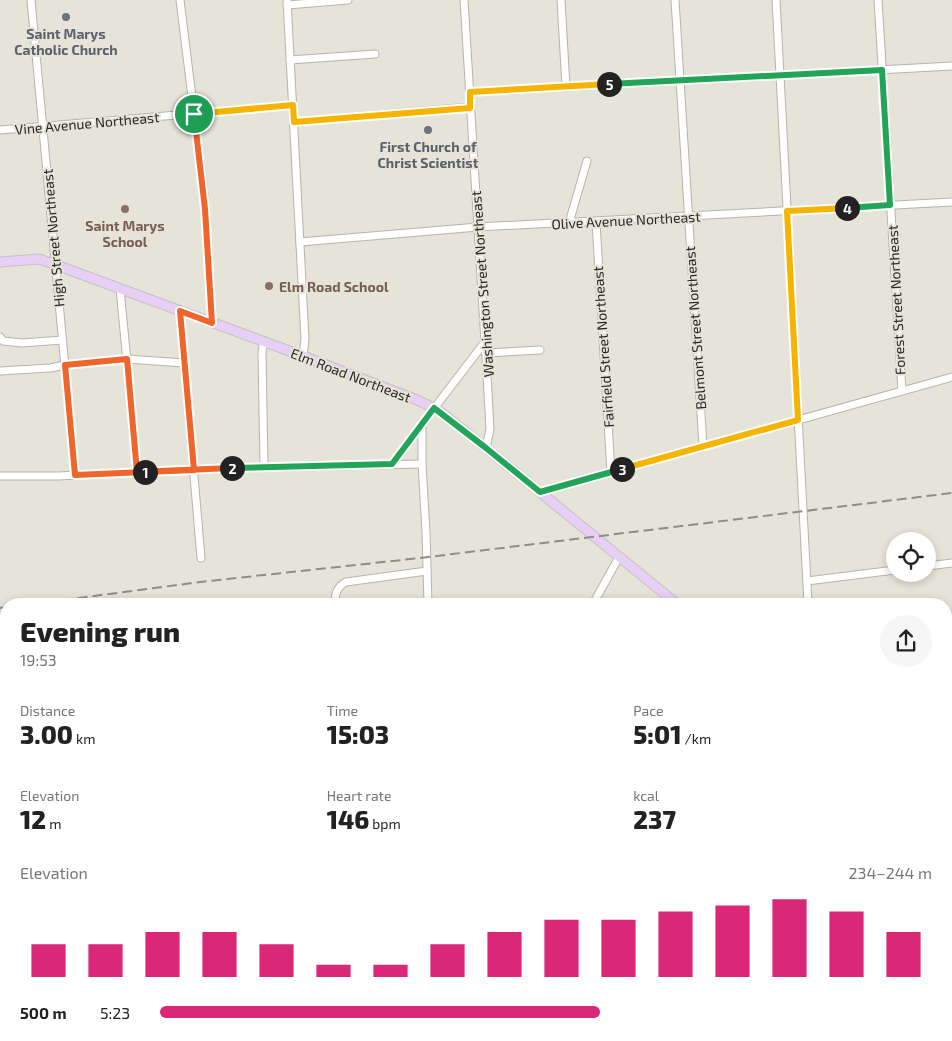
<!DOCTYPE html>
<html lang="en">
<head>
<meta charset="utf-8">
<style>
  :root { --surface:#fff; --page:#f6f6f6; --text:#222; --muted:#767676; --accent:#db2777 }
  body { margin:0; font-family:"Exo 2",sans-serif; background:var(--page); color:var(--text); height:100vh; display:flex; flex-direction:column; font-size:19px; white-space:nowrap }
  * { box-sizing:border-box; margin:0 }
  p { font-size:16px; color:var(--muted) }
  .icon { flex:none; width:28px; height:28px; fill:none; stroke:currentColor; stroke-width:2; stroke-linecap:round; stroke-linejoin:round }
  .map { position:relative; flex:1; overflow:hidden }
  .sheet { position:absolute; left:0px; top:598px; width:952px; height:444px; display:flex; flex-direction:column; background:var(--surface); border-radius:20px 20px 0 0; box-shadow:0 2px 8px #0003 }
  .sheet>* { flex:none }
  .fabs { position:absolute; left:886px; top:532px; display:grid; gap:10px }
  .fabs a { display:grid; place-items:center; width:50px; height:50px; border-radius:50%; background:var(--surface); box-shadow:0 2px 8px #0003; font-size:25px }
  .pin { position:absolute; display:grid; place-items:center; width:42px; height:42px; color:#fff; margin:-21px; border:2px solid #fff; border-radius:50%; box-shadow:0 1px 5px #0007 }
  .km { position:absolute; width:25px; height:25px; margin:-12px; border-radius:50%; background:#222; color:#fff; font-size:14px; line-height:25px; text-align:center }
  .round { display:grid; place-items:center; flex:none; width:52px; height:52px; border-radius:26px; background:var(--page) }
  .head { display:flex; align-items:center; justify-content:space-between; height:85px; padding:0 20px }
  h1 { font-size:28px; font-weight:800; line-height:38px }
  .figures { display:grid; grid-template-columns:repeat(3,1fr); gap:8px; height:85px; padding:5px 20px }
  .figures div { display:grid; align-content:center }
  .figures b { font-size:25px; font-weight:800 }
  .figures small { font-size:14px; font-weight:400 }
  .figures p { font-size:14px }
  .chart { height:140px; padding:10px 20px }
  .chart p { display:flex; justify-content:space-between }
  .chart svg { width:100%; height:90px; margin-top:5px; stroke:var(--accent); stroke-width:6 }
  ul { padding:0 20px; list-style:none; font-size:16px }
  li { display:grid; grid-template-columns:80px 60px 1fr; align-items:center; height:38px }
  li i { height:12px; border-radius:6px; background:var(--accent) }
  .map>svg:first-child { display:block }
  .green { fill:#adb77f }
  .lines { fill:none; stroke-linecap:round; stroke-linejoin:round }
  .minor-casing { stroke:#b7b4aa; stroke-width:9 }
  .major-casing { stroke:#c3c3c1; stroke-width:11 }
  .minor { stroke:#fff; stroke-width:7 }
  .major { stroke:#e7cff6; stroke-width:9 }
  .rail { stroke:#8f8d85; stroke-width:2; stroke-dasharray:10 5; stroke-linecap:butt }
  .split-1-casing { stroke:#fff; stroke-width:10 }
  .split-2-casing { stroke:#fff; stroke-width:10 }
  .split-3-casing { stroke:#fff; stroke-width:10 }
  .split-4-casing { stroke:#fff; stroke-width:10 }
  .split-5-casing { stroke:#fff; stroke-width:10 }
  .split-6-casing { stroke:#fff; stroke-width:10 }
  .split-1 { stroke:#f0652b; stroke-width:6 }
  .split-2 { stroke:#f0652b; stroke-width:6 }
  .split-3 { stroke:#22a559; stroke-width:6 }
  .split-4 { stroke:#f5b400; stroke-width:6 }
  .split-5 { stroke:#22a559; stroke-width:6 }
  .split-6 { stroke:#f5b400; stroke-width:6 }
  .worship-dot { fill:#6b7280; stroke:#e6e3d8; stroke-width:2 }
  .education-dot { fill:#8d6e63; stroke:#e6e3d8; stroke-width:2 }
  .labels { text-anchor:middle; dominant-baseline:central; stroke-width:4; stroke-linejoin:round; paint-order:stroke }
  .worship-label { font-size:14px; font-weight:bold; fill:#5b616d; stroke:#e6e3d8 }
  .street-label { font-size:14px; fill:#282723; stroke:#e6e3d8 }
  .education-label { font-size:14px; font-weight:bold; fill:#785e54; stroke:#e6e3d8 }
</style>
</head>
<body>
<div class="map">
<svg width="952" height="1041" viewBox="0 0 952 1041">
  <rect width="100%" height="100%" fill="#e6e3d8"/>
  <g class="green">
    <rect x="550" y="1035" width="92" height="6"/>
    <path d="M727,1035H821L817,1041H729Z"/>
  </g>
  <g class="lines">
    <defs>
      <g id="minor">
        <path d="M31,0L75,475"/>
        <path d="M180,0L204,194L212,323"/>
        <path d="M287,0L305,339L303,356"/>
        <path d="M464,0L487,375L490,429L486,448"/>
        <path d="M561,0L566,87"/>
        <path d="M675,0L703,446"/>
        <path d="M776,0L808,604"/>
        <path d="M878,0L902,391"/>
        <path d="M287,5L348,0"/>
        <path d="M290,60L375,54"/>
        <path d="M470,92L952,66"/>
        <path d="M294,122L470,107"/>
        <path d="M0,130L293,105"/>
        <path d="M596,222L611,472"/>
        <path d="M571,223V216L587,161"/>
        <path d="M300,242L478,227L952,202"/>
        <path d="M120,289L133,424L137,472"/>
        <path d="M180,311L201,558"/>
        <path d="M0,337L3,341L22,343L62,340"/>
        <path d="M264,342L262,351L264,467"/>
        <path d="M486,353L540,350"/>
        <path d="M0,371L50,368L65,365L127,359L184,363"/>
        <path d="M392,464L422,425"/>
        <path d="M0,476H59L90,474L242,468L422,464"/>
        <path d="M540,492L952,377"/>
        <path d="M928,566L952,563"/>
        <path d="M807,581L895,570"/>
        <path d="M335,604C335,593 337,587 346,582L427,571"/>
        <path d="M428,604L426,532L422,464V424L485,342"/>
        <path d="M593,604L619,557"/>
        <path d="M946,637L952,628"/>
        <path d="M0,677L6,676"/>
        <path d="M0,759H6"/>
        <path d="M946,824L952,815"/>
        <path d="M0,842H6"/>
        <path d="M946,851L952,843"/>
        <path d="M946,885L952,916"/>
        <path d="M0,967L6,966"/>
        <path d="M0,974H6"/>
        <path d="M946,997L952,996"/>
        <path d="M115,1035L116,1041"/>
        <path d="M256,1035L257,1041"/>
        <path d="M349,1035L350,1041"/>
        <path d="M445,1035V1041"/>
        <path d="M873,1035L875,1041"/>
        <path d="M836,1041L840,1035"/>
      </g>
      <g id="major">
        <path d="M0,262L39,259L48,262L303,356L417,400L434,408L442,413L486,448L677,604"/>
        <path d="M946,824L952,829"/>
      </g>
    </defs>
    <use href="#minor" class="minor-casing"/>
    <use href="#major" class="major-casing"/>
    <use href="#minor" class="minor"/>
    <use href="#major" class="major"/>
    <g class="rail">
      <path d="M33,604L200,582L420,558L952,493"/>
      <path d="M0,608L6,607"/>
    </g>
  </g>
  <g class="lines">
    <defs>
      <path id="split-1" d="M145,472L194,470L180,311L212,323L205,209L194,114"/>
      <path id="split-2" d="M145,472L75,475L65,365L127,359L137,472L232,468"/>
      <path id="split-3" d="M232,468L392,464L434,408L486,448L540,492L622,469"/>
      <path id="split-4" d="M622,469L798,420L787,211L847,208"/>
      <path id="split-5" d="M609,84L882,70L890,205L847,208"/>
      <path id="split-6" d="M194,114L293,105L294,122L470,108V92L609,84"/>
    </defs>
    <use href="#split-1" class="split-1-casing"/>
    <use href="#split-2" class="split-2-casing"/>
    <use href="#split-3" class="split-3-casing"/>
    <use href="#split-4" class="split-4-casing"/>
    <use href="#split-5" class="split-5-casing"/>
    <use href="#split-6" class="split-6-casing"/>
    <use href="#split-1" class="split-1"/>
    <use href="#split-2" class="split-2"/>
    <use href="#split-3" class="split-3"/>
    <use href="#split-4" class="split-4"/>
    <use href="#split-5" class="split-5"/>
    <use href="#split-6" class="split-6"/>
  </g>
  <g class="worship-dot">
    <circle cx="66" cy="17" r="5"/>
    <circle cx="428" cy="130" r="5"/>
  </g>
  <g class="education-dot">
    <circle cx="125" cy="209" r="5"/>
    <circle cx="269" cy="286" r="5"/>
  </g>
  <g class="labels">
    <g class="worship-label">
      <text x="66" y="33">Saint Marys<tspan x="66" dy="16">Catholic Church</tspan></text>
      <text x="428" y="146">First Church of<tspan x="428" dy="16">Christ Scientist</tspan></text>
    </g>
    <g class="street-label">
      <text transform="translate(87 123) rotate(-5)">Vine Avenue Northeast</text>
      <text transform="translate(626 220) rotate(-3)">Olive Avenue Northeast</text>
      <text transform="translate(53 238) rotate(-95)">High Street Northeast</text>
      <text transform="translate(482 284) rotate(-94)">Washington Street Northeast</text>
      <text transform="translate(896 300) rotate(-93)">Forest Street Northeast</text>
      <text transform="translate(695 328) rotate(-94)">Belmont Street Northeast</text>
      <text transform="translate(603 347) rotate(-94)">Fairfield Street Northeast</text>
      <text transform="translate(351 375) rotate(21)">Elm Road Northeast</text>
    </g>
    <g class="education-label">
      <text x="125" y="225">Saint Marys<tspan x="125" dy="16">School</tspan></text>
      <text x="279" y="286" text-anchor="start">Elm Road School</text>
    </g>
  </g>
</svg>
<div class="fabs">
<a><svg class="icon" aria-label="locate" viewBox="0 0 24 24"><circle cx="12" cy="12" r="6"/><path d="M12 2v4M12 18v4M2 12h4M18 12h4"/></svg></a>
</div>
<div class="pin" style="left:194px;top:114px;background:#1e9e55"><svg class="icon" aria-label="arrive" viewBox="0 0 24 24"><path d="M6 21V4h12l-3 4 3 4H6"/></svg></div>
<b class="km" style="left:145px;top:472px">1</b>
<b class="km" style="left:232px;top:468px">2</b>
<b class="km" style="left:622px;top:469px">3</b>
<b class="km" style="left:847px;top:208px">4</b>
<b class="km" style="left:609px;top:84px">5</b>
<section class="sheet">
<div class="head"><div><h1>Evening run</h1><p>19:53</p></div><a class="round"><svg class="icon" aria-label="share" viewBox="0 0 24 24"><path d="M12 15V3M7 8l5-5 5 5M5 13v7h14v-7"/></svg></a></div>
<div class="figures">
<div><p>Distance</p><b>3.00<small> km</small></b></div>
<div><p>Time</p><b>15:03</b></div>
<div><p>Pace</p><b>5:01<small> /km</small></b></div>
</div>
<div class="figures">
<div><p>Elevation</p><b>12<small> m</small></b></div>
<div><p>Heart rate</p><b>146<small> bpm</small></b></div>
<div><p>kcal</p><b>237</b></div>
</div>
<div class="chart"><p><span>Elevation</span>234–244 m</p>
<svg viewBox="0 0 160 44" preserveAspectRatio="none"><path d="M5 44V28M15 44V28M25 44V22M35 44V22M45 44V28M55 44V38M65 44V38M75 44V28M85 44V22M95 44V16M105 44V16M115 44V12M125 44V9M135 44V6M145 44V12M155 44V22"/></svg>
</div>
<ul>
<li><b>500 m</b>5:23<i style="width:57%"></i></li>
</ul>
</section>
</div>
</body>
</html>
